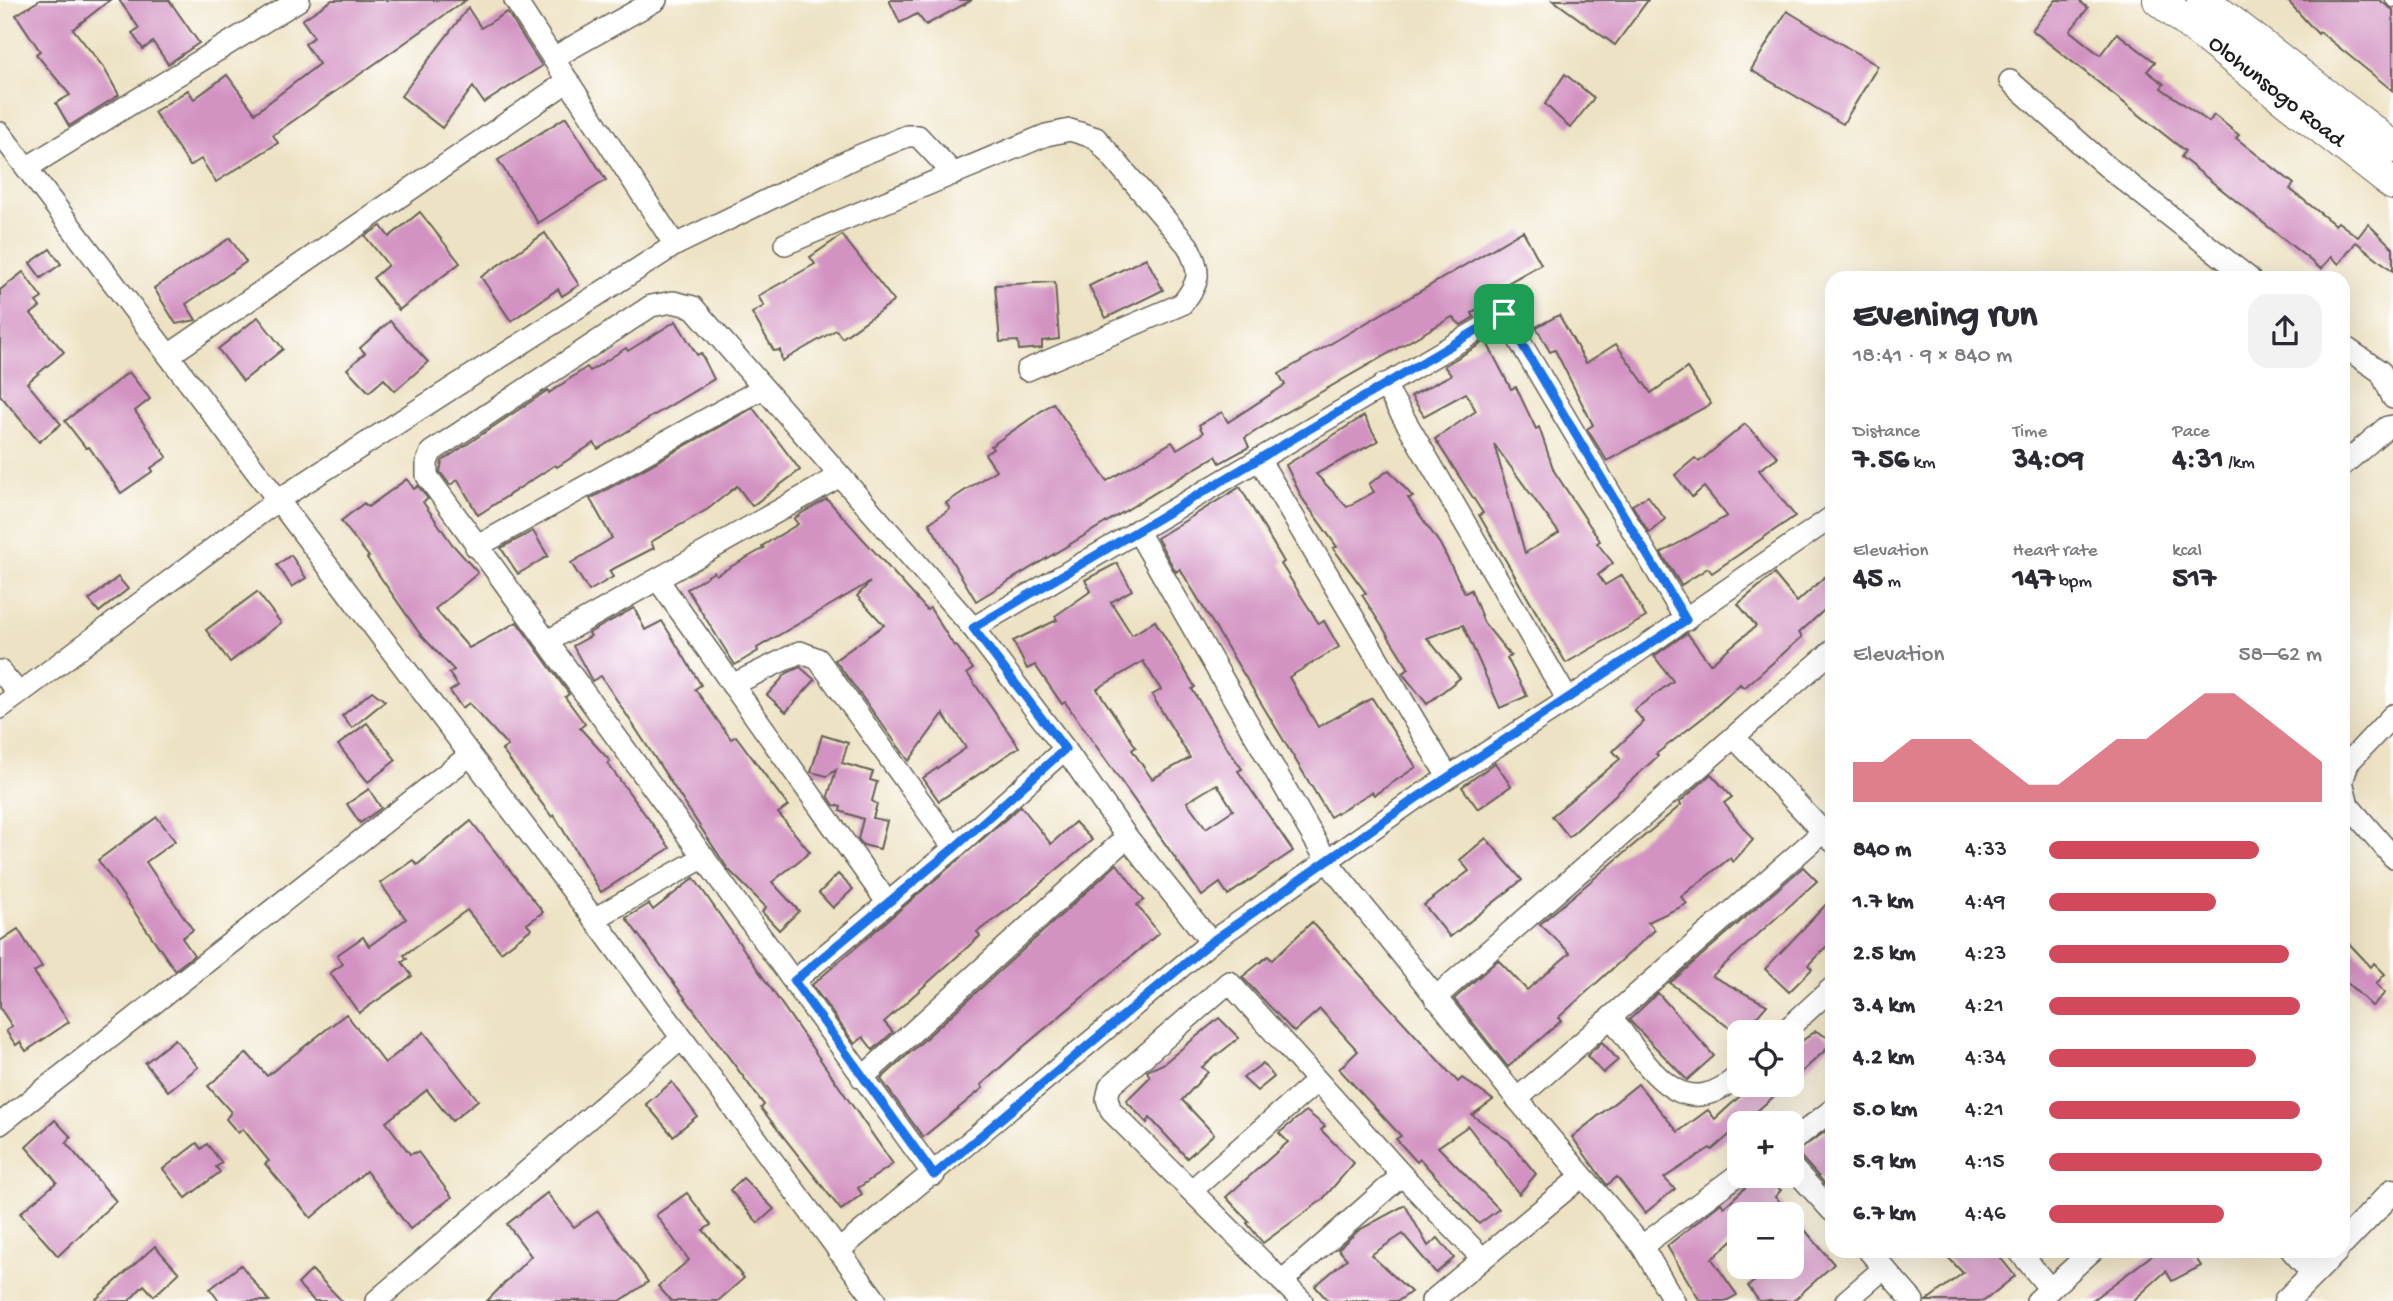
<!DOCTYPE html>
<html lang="en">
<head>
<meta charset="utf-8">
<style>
  :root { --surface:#fff; --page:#f2f2f3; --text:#2b2b33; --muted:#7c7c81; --accent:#d1495b }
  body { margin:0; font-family:"Gochi Hand",sans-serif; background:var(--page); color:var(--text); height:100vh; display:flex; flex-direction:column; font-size:26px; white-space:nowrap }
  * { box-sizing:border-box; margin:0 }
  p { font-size:23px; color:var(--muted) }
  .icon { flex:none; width:38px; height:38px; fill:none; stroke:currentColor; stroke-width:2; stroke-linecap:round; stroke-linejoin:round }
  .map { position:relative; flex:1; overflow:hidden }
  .drawer { position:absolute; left:1825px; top:271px; width:525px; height:987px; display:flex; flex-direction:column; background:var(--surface); border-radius:21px; box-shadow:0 7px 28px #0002 }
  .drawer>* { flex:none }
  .buttons { position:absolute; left:1727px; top:1020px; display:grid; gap:14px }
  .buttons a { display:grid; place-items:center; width:77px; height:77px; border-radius:14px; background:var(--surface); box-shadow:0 7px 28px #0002; font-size:35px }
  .pin { position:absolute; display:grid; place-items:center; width:60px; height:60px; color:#fff; margin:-30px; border-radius:14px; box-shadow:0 4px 10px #0006 }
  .round { display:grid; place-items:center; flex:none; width:74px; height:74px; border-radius:21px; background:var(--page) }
  .head { display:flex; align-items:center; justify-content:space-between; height:119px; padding:0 28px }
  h1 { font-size:38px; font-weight:700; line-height:52px }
  .figures { display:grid; grid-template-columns:repeat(3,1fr); gap:10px; height:119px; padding:7px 28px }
  .figures div { display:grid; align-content:center }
  .figures b { font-size:30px; font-weight:700 }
  .figures small { font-size:19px; font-weight:400 }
  .figures p { font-size:19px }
  .chart { height:196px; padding:14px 28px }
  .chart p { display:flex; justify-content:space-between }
  .chart svg { width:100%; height:126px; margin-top:7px; fill:var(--accent); opacity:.7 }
  ul { padding:0 28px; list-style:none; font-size:23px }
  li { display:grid; grid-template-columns:112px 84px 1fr; align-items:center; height:52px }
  li i { height:18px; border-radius:9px; background:var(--accent) }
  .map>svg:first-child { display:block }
  .building { fill:#d393c2; fill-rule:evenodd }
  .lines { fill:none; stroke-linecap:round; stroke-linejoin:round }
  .service-casing { stroke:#656156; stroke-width:13 }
  .minor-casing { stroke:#656156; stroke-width:24 }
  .tertiary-casing { stroke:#656156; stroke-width:27 }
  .primary-casing { stroke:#656156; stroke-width:34 }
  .service { stroke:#fff; stroke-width:10 }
  .minor { stroke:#fff; stroke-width:21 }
  .tertiary { stroke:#fff; stroke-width:24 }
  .primary { stroke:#fff; stroke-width:32 }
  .route-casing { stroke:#fff; stroke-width:14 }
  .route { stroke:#1a73e8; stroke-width:9 }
  .labels { text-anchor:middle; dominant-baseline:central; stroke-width:5; stroke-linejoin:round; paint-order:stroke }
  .street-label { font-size:23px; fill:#1c1c1c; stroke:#fff }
</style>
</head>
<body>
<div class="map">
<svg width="2393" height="1301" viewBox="0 0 2393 1301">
  <rect width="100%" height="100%" fill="#fff"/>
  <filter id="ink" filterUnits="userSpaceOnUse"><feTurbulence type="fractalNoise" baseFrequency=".0143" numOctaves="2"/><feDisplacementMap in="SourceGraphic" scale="14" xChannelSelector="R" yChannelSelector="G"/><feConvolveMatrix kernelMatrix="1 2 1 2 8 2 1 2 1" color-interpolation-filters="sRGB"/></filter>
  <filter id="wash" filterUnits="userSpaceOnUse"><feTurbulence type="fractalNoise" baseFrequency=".00686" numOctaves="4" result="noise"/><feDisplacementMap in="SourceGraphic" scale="28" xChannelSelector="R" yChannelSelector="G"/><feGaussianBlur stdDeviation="1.57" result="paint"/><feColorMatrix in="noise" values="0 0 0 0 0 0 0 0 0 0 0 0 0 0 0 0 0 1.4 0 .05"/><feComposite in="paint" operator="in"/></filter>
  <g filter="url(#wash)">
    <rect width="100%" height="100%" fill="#ede2c3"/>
    <g id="blocks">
      <g class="building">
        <path d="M40,0H110L73,29L104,68L119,95L69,126L56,103L70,95L36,54L40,51L16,15Z"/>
        <path d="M119,0H169L199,43L168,64L153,42L143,49L132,33L139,28Z"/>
        <path d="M332,0H466L273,135L278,143L216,182L201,159L190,166L154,112L188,90L194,99L227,75L255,113L319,64L305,44L314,37L302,20Z"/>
        <path d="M889,0H972L926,25L917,14L900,23Z"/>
        <path d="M1553,0H1648L1615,45Z"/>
        <path d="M2056,0H2078L2088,8L2070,31L2100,55L2117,33L2155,62L2147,71L2164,84L2161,88L2209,122L2214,115L2239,135L2236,138L2294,184L2290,189L2335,225L2338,222L2358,237L2368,224L2393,248V271L2356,242L2339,264L2331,257L2321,269L2181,157L2185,151L2032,30Z"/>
        <path d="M2287,0H2379L2393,10V91L2320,32L2318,34Z"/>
        <path d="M468,8L481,28L507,12L542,66L484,103L473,87L442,128L401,96Z"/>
        <path d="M1787,11L1878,66L1843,124L1751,70Z"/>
        <path d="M1565,74L1594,98L1570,128L1545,104Z"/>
        <path d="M566,117L606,180L538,223L498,160Z"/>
        <path d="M420,212L460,263L399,310L373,278L388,265L365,236L381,226L389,237Z"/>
        <path d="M1523,231L1541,264L1487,295L1492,302L1472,313L1474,317L1461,325L1452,317L1281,415L1245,438L1249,447L1220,463L1216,456L976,601L929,523L950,509L946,503L996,470L985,454L993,449L991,446L1053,403L1107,481L1172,442L1177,449L1203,433L1199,425L1222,412L1228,422L1285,385L1279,374Z"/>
        <path d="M545,233L579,285L562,296L558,289L511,321L481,277Z"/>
        <path d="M842,235L894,301L842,338L836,330L782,361L780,350L774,351L752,313L764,306L758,296L815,264L810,257Z"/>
        <path d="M230,238L246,262L186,304L196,320L176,324L154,288Z"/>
        <path d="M50,249L61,264L41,278L30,263Z"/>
        <path d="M1146,258L1163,290L1106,318L1089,286Z"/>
        <path d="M23,272L42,298L36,302L40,307L31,314L64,352L27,383L61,424L39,442L0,395V290Z"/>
        <path d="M1055,282L1059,339L1042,341V348L1019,350L1018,341L1000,342L995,285Z"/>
        <path d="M1559,315L1586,363L1616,344L1651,393L1687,368L1711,404L1607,461L1587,429L1593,425L1555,350L1550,352L1536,327Z"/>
        <path d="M258,317L283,349L243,381L218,349Z"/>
        <path d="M390,321L428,362L395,391L384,379L369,392L347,369L365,353L360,348Z"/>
        <path d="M676,321L697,355L701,353L714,379L598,449L594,443L557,467L555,465L478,515L458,480L450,485L440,472L442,461L548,390L549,393L587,367L590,371L626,348L628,351Z"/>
        <path d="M1486,341L1511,389L1516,387L1536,429L1539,427L1554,471L1600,541L1597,543L1613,563L1598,575L1605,585L1622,575L1646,617L1566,663L1479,515L1483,513L1435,439L1476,411L1466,393L1424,416L1411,396L1451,375L1444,366ZM1494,444L1559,533L1525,553Z"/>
        <path d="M129,372L150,399L135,411L167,457L151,468L153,471L121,493L89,447L86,448L65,421Z"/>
        <path d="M753,408L800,470L752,506L737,486L708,509L651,542L654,548L609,571L613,577L589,591L571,563L612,538L590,499Z"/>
        <path d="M1364,416L1378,441L1316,474L1347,507L1374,492L1369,484L1389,470L1413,497L1408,498L1440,544L1465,593L1471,590L1484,623L1511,656L1507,658L1527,696L1500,708L1463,625L1427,638L1460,678L1427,704L1402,673L1409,669L1362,595L1366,593L1333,548L1337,547L1302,498L1286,465Z"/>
        <path d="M1745,424L1778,457L1759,470L1795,516L1712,573L1708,568L1681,585L1661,553L1727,516L1704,487L1692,497L1675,475L1695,458L1699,462Z"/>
        <path d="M407,479L414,489L418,486L428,499L423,502L452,544L478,573L435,609L469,648L517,622L569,694L565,697L585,724L580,728L610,761L608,764L670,848L601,892L554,815L552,817L502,750L508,746L469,703L462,708L450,691L458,686L449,673L454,670L420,634L367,558L369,557L341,521L364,503L368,507Z"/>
        <path d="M1240,487L1284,562L1281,564L1319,624L1324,621L1339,647L1289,677L1318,727L1372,698L1416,767L1374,795L1372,792L1330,817L1180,569L1176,572L1157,538Z"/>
        <path d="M1648,496L1665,519L1649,533L1632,505Z"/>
        <path d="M827,499L927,610L930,608L954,646L956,645L973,669L967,673L1019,747L939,801L923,778L966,748L943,714L909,761L835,660L884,625L857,596L870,582L757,648L758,651L735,665L687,589L714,572L716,575L764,548L762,546L798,524L794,519L802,513Z"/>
        <path d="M533,531L548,556L518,574L501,548Z"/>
        <path d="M291,555L306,578L292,587L277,565Z"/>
        <path d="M1117,563L1132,590L1111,602L1132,635L1155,621L1195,687L1192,689L1225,745L1242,769L1238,771L1293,851L1228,895L1220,883L1202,896L1065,702L1062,704L1035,665L1027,669L1013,641L1057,620L1055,616L1091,591L1085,580ZM1143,661L1161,690L1152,695L1190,758L1152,779L1132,750L1136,747L1097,689ZM1217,784L1233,810L1206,828L1187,802Z"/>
        <path d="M1832,570V603L1799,633L1802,637L1744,688L1740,684L1709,713L1656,754L1658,756L1569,837L1552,816L1620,759L1613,751L1644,722L1634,710L1673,681L1654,656L1687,633L1710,664L1756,626L1738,604L1774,574L1797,602Z"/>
        <path d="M118,577L128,589L99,612L89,600Z"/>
        <path d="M257,592L281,623L230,662L206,630Z"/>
        <path d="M634,608L645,630L662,621L701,685L695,689L731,739L736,736L788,806L778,813L810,852L772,882L799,911L779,930L762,912L766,907L728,869L601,676L592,681L573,646L591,636L589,633Z"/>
        <path d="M800,667L815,680L786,712L767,695L787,673Z"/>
        <path d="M372,691L385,701L352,728L342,716Z"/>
        <path d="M367,723L396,760L368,782L338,745Z"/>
        <path d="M822,735L848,743L842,763L873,772L870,780L877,782L872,801L877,804L873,818L887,821L880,849L863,845L858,839L863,819L840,811L841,807L834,805L828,796L836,770L827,776L811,772Z"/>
        <path d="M1495,763L1511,786L1478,809L1462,787Z"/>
        <path d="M1711,774L1732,797L1724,803L1753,840L1733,862L1730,858L1681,897L1687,904L1648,922L1655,930L1558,1018L1561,1021L1508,1067L1454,999L1498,960L1527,990L1570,953L1540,924L1681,805L1679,803Z"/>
        <path d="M369,789L381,808L360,823L347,804Z"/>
        <path d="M1021,806L1051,844L1075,822L1092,840L1021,900L977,932L980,936L884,1022L893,1032L873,1050L863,1037L855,1044L812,985Z"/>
        <path d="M157,817L175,841L146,862L193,930L182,938L194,955L175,970L98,860Z"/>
        <path d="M471,821L543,912L527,924L531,929L501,952L467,910L404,955L407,959L402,962L412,976L359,1013L330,973L343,964L337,955L363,937L369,946L406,919L380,883L413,860L417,865Z"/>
        <path d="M1486,838L1522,880L1450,937L1424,905L1469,871L1460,860Z"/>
        <path d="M1117,864L1144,900L1137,905L1159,933L1023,1047L981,1085L983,1088L923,1137L881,1079Z"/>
        <path d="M1803,867L1817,881L1712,976L1767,1005L1744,1032H1740V1036L1670,983Z"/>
        <path d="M838,874L853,889L833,908L819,893Z"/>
        <path d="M694,878L893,1164L858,1188L862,1194L841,1210L761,1108L764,1105L626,918L649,904L653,910Z"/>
        <path d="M1832,898V941L1808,965L1812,969L1789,992L1765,969Z"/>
        <path d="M1312,922L1458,1082L1462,1078L1493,1100L1472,1115L1509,1141L1536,1174L1519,1194L1468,1126L1438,1147L1499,1209L1479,1224L1420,1159L1417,1162L1396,1139L1401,1136L1339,1069L1358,1051L1320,1009L1294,1032L1242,977L1268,956L1272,960Z"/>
        <path d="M18,929L42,967L34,972L69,1022L26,1051L20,1042L16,1045L6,1031L12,1026L0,1008V941Z"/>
        <path d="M2343,937L2371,967L2374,963L2385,974L2376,984L2385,993L2372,1006L2343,979Z"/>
        <path d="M1658,993L1714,1056L1687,1080L1629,1020Z"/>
        <path d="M346,1014L385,1063L424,1032L478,1100L452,1121L427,1090L386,1122L410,1154L418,1152L452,1197L410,1229L366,1171L311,1218L265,1164L269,1161L243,1129L238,1133L226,1119L231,1112L208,1086L247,1053L267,1076Z"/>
        <path d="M1219,1018L1239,1038L1202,1067L1208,1072L1182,1100L1214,1134L1187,1158L1150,1118L1147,1123L1126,1101L1150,1077L1147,1071L1163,1064Z"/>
        <path d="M1816,1031L1832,1040V1044L1792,1081V1048Z"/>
        <path d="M175,1039L198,1067L168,1091L145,1063Z"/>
        <path d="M1602,1042L1618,1060L1603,1073L1587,1056Z"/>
        <path d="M1263,1063L1274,1077L1257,1091L1243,1078Z"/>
        <path d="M672,1082L697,1116L673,1136L646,1104Z"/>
        <path d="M1638,1084L1678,1132L1708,1110L1715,1119L1752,1085H1787L1712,1150L1710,1148L1664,1178L1675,1189L1645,1213L1617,1177L1607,1185L1572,1137Z"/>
        <path d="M1306,1111L1325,1126L1321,1130L1354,1163L1322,1200L1263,1243L1247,1223L1249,1222L1226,1197L1288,1142L1279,1133Z"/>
        <path d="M55,1120L71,1137L66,1143L116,1201L58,1256L20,1213L57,1182L26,1147Z"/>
        <path d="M1828,1130L1832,1134V1181L1827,1186L1802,1158L1792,1154Z"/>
        <path d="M197,1143L201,1149L207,1144L222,1163L216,1167L220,1172L186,1198L163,1169Z"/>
        <path d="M1758,1176L1781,1190L1775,1197L1792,1214H1740V1233L1712,1259L1737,1295L1726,1301H1700L1667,1246L1721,1203L1724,1207Z"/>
        <path d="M743,1178L774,1209L758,1223L730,1190Z"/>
        <path d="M547,1193L574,1227L598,1211L648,1282L620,1301H487L531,1256L507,1224Z"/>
        <path d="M687,1193L711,1225L703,1230L744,1278L718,1301H671L658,1286L689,1260L656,1215Z"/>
        <path d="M1405,1205L1428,1246L1438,1238L1454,1258L1436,1273L1403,1234L1371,1255L1411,1292L1398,1301H1328L1315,1286L1347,1259L1338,1249L1359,1230Z"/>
        <path d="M1792,1215L1834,1264L1793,1301H1759L1748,1286L1775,1267H1792Z"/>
        <path d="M155,1246L179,1273L154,1296L144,1285L129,1301H94Z"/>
        <path d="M1942,1251H1995L2015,1276L1984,1301H1926L1963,1273Z"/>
        <path d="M2153,1251H2191L2201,1266L2172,1281L2166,1271L2133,1301H2091L2155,1253Z"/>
        <path d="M241,1265L269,1301H219L210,1289Z"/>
        <path d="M312,1270L342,1301H314L298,1284Z"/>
      </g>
    </g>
  </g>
  <g filter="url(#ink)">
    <use href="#blocks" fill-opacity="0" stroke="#656156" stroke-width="2"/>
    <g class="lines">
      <defs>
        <path id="service" d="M2391,0L2393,2"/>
        <g id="minor">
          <path d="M515,0L675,245"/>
          <path d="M553,58L656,0"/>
          <path d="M2010,81L2105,165L2249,278"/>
          <path d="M0,133L278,500L0,708"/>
          <path d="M28,167L299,0"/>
          <path d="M785,244L1046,135L1070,130L1096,138L1188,246C1201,273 1201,280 1182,304L1027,370"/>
          <path d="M2343,346L2381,372L2393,398"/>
          <path d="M169,355L568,81"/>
          <path d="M1384,384L1568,700"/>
          <path d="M1259,459L1448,777"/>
          <path d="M2343,465L2387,427L2393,426"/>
          <path d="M1137,530L1327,861L1517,1099L1642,1246L1674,1301"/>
          <path d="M476,547L763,388"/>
          <path d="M658,580L887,902"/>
          <path d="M973,628L1504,315L1686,620"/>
          <path d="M548,641L840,476"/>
          <path d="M0,671L19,693"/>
          <path d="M732,685L800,652L818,659L954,848"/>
          <path d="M1735,738L1832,841"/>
          <path d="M2343,779L2348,763L2393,715"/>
          <path d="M2343,785L2348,805L2393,857"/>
          <path d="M594,919L704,857"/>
          <path d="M794,981L954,848L1065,749"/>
          <path d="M1435,998L1832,651"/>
          <path d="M1611,1017C1646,1062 1679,1130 1740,1074"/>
          <path d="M1784,1032L1832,988"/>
          <path d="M862,1078L1127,837"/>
          <path d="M1517,1099L1823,832"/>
          <path d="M0,1124L470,755"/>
          <path d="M1792,1141L1832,1110"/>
          <path d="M1792,1167L1832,1211"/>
          <path d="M934,1175L427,476V463L431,452L651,306L673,302L693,307L973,628L1065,749L1127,837L1211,942"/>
          <path d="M1192,1190L1317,1081"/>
          <path d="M1642,1246L1740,1173"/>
          <path d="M838,1251L1211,942L1415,799L1568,700L1832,517"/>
          <path d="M1869,1251L1913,1301"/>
          <path d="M2019,1251L2050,1289"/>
          <path d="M2292,1251L2313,1274"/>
          <path d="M1282,1281L1402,1175"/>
          <path d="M376,1301L681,1039"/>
          <path d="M876,1301L594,919L278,500L675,245L856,157L907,136H918L954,174"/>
          <path d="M1302,1301L1111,1111L1107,1099L1110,1086L1229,982L1402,1175L1482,1258"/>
          <path d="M1432,1301L1581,1177"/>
          <path d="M1846,1301L1884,1268"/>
          <path d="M2037,1301L2092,1251"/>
        </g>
        <g id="tertiary">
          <path d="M2343,1243L2393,1191"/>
          <path d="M2286,1301L2336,1251"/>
        </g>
        <g id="primary">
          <path id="s1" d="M2159,0L2393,184"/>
          <path d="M2203,0L2393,147"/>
        </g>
      </defs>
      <use href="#service" class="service-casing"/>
      <use href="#minor" class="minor-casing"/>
      <use href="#tertiary" class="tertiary-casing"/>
      <use href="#primary" class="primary-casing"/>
      <use href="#service" class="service"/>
      <use href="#minor" class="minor"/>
      <use href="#tertiary" class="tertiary"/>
      <use href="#primary" class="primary"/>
    </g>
  </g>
  <g class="lines" filter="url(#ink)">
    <defs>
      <path id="route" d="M1504,314L1686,620L1415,799L1211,942L934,1175L794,981L954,848L1065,749L973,628Z"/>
    </defs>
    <use href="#route" class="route-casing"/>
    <use href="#route" class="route"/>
  </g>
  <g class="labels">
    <g class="street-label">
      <text stroke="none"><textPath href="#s1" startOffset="149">Olohunsogo Road</textPath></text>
    </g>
  </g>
</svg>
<div class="buttons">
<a><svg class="icon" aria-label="locate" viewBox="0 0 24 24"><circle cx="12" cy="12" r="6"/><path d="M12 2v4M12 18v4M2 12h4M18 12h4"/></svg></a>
<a>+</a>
<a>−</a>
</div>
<div class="pin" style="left:1504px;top:314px;background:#1e9e55"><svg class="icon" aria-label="arrive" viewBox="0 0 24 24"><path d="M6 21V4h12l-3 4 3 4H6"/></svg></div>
<section class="drawer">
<div class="head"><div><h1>Evening run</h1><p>18:41 · 9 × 840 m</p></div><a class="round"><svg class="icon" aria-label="share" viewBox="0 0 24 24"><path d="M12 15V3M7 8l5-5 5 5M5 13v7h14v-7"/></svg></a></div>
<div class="figures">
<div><p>Distance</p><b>7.56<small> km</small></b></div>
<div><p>Time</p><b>34:09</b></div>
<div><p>Pace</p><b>4:31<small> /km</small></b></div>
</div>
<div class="figures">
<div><p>Elevation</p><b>45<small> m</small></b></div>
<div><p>Heart rate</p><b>147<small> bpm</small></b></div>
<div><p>kcal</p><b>517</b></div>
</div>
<div class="chart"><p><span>Elevation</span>58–62 m</p>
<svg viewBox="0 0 160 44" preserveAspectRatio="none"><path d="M0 44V30L10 30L20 22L30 22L40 22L50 30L60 38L70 38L80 30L90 22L100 22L110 14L120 6L130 6L140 14L150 22L160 30V44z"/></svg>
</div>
<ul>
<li><b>840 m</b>4:33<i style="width:77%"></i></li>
<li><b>1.7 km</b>4:49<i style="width:61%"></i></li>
<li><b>2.5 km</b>4:23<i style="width:88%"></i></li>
<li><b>3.4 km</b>4:21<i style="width:92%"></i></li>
<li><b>4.2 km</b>4:34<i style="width:76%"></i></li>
<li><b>5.0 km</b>4:21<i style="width:92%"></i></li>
<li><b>5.9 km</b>4:15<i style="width:100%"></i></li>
<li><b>6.7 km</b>4:46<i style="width:64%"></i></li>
</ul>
</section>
</div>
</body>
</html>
